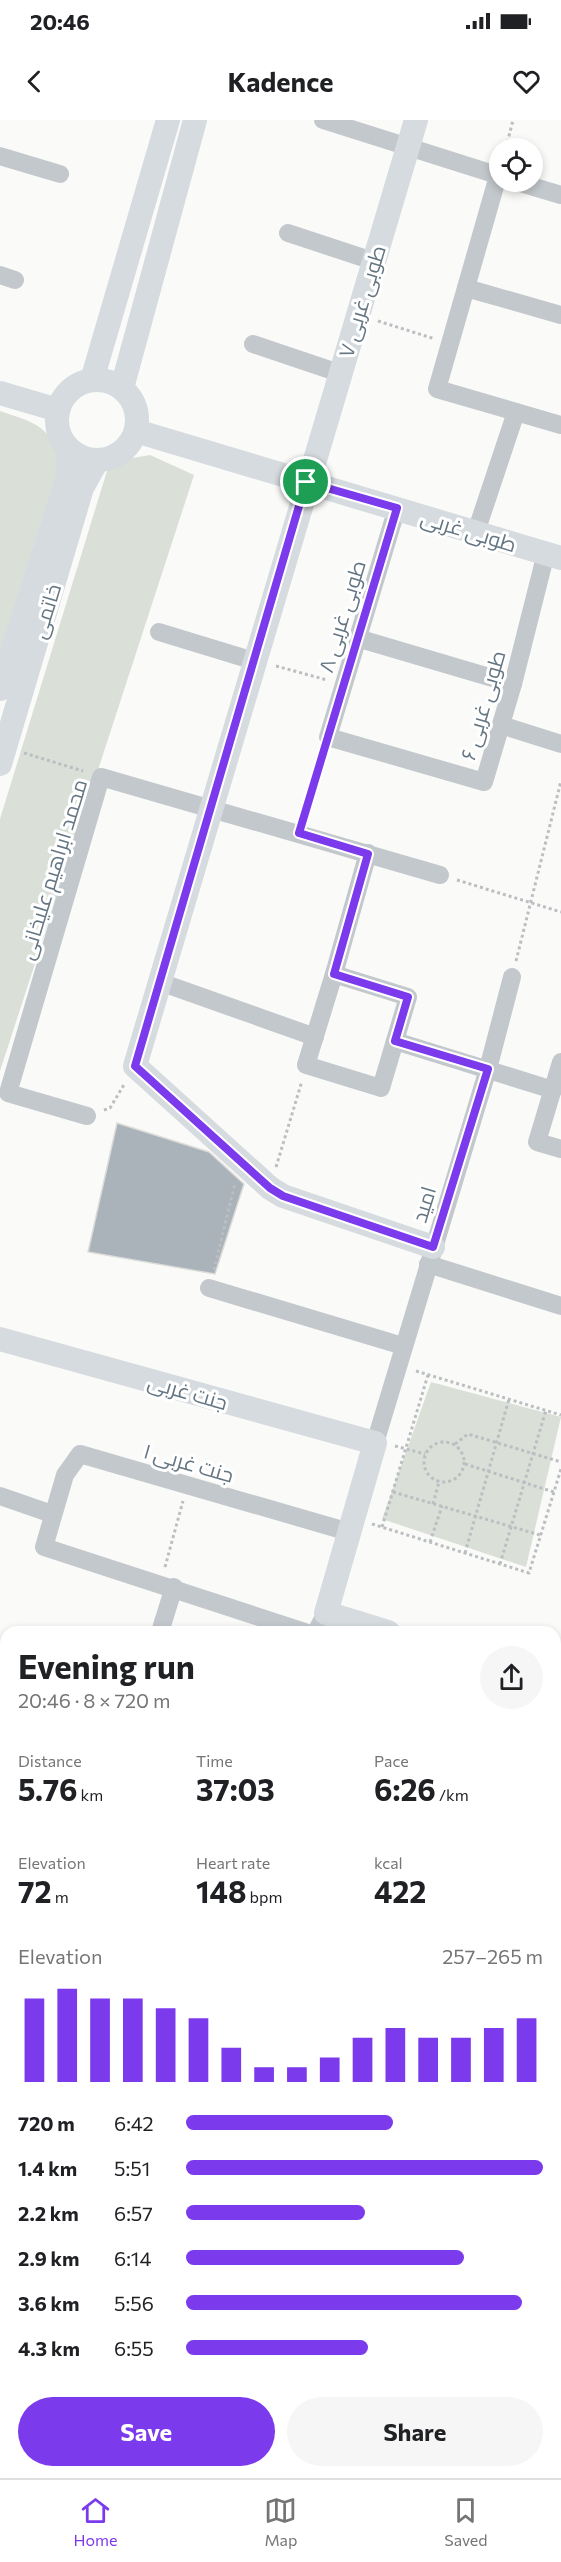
<!DOCTYPE html>
<html lang="en">
<head>
<meta charset="utf-8">
<style>
  :root { --surface:#fff; --page:#f6f6f6; --text:#202124; --muted:#757577; --line:#e0e0e0; --accent:#7c3aed }
  body { margin:0; font-family:Commissioner,Cairo,sans-serif; background:var(--page); color:var(--text); height:100vh; display:flex; flex-direction:column; font-size:22px; white-space:nowrap }
  * { box-sizing:border-box; margin:0 }
  p { font-size:20px; color:var(--muted) }
  .icon { flex:none; width:33px; height:33px; fill:none; stroke:currentColor; stroke-width:2; stroke-linecap:round; stroke-linejoin:round }
  .map { position:relative; flex:1; overflow:hidden }
  .sheet { position:absolute; left:0px; top:1506px; width:561px; height:852px; display:flex; flex-direction:column; background:var(--surface); border-radius:18px 18px 0 0; box-shadow:0 3px 9px #0003 }
  .sheet>* { flex:none }
  .fabs { position:absolute; left:489px; top:18px; display:grid; gap:12px }
  .fabs a { display:grid; place-items:center; width:54px; height:54px; border-radius:50%; background:var(--surface); box-shadow:0 3px 9px #0003; font-size:30px }
  .pin { position:absolute; display:grid; place-items:center; width:51px; height:51px; color:#fff; margin:-26px; border:3px solid #fff; border-radius:50%; box-shadow:0 2px 6px #0007 }
  .round { display:grid; place-items:center; flex:none; width:63px; height:63px; border-radius:32px; background:var(--page) }
  .summary { display:flex; align-items:center; justify-content:space-between; height:102px; padding:0 18px }
  h1 { font-size:33px; font-weight:700; line-height:45px }
  .figures { display:grid; grid-template-columns:repeat(3,1fr); gap:9px; height:102px; padding:6px 18px }
  .figures div { display:grid; align-content:center }
  .figures b { font-size:30px; font-weight:700 }
  .figures small { font-size:16px; font-weight:400 }
  .figures p { font-size:16px }
  .chart { height:168px; padding:12px 18px }
  .chart p { display:flex; justify-content:space-between }
  .chart svg { width:100%; height:108px; margin-top:6px; stroke:var(--accent); stroke-width:6 }
  .action { display:flex; gap:12px; margin-top:auto; padding:12px 18px }
  .action a { flex:1; height:69px; border-radius:36px; background:var(--accent); color:#fff; font-size:24px; font-weight:700; line-height:69px; text-align:center }
  .action a+a { background:var(--page); color:var(--text) }
  ul { padding:0 18px; list-style:none; font-size:20px }
  li { display:grid; grid-template-columns:96px 72px 1fr; align-items:center; height:45px }
  li i { height:15px; border-radius:8px; background:var(--accent) }
  .status { display:flex; justify-content:space-between; align-items:center; height:42px; padding:0 30px; background:var(--surface); direction:ltr }
  .status svg { height:16px; fill:currentColor }
  header { display:flex; justify-content:space-between; align-items:center; height:78px; padding:0 18px; background:var(--surface); font-size:27px; font-weight:700 }
  .dock { display:flex; justify-content:space-around; align-items:center; height:84px; border-top:2px solid var(--line); background:var(--surface); font-size:16px; color:var(--muted) }
  .dock a { display:grid; justify-items:center; gap:3px }
  .dock .on { color:var(--accent) }
  .map>svg:first-child { display:block }
  .green { fill:#dadfd7 }
  .building { fill:#aab3b9; stroke:#dcdcda; stroke-width:1.5 }
  .lines { fill:none; stroke-linecap:round; stroke-linejoin:round }
  .path { stroke:#bbbfc2; stroke-width:3; stroke-dasharray:3 3; stroke-linecap:butt }
  .street { stroke:#c3c8cc; stroke-width:18 }
  .secondary { stroke:#d6dbdf; stroke-width:24 }
  .route-casing { stroke:#fff; stroke-width:12 }
  .route { stroke:#7c3aed; stroke-width:8 }
  .labels { text-anchor:middle; dominant-baseline:central; stroke-width:6; stroke-linejoin:round; paint-order:stroke }
  .street-label { font-size:21px; fill:#657683; stroke:#fff }
</style>
</head>
<body>
<div class="status"><b>20:46</b><svg viewBox="0 0 49 12"><path d="M0 12V9h3v3zM5 12V6h3v6zM10 12V3h3v9zM15 12V0h3v12zM26 1h20v11H26zM47 4h2v5h-2z"/></svg></div>
<header><svg class="icon" aria-label="back" viewBox="0 0 24 24"><path d="M15 5l-7 7 7 7"/></svg>Kadence<svg class="icon" aria-label="heart" viewBox="0 0 24 24"><path d="M12 20l-8-8c-3-5 5-10 8-4 3-6 11-1 8 4z"/></svg></header>
<div class="map">
<svg width="561" height="2358" viewBox="0 0 561 2358">
  <rect width="100%" height="100%" fill="#fafaf8"/>
  <g class="green">
    <path d="M0,291C32,302 55,306 59,345L0,531Z"/>
    <path d="M150,335L194,355L0,951V699L107,351L121,340Z"/>
    <path d="M431,1262L561,1297L526,1447L382,1399Z"/>
  </g>
  <path class="building" d="M117,1003L209,1032L244,1064L215,1154L88,1132Z"/>
  <g class="lines">
    <g class="path">
      <path d="M506,28L513,0"/>
      <path d="M378,201L435,219"/>
      <path d="M276,546L327,560"/>
      <path d="M24,633L83,651"/>
      <path d="M304,696L323,633"/>
      <path d="M457,760L561,792"/>
      <path d="M516,841L561,661"/>
      <path d="M104,990L110,988L125,963"/>
      <path d="M276,1047L302,961"/>
      <path d="M214,1150L235,1063"/>
      <path d="M416,1251L561,1295"/>
      <circle cx="444" cy="1342" r="20"/>
      <path d="M455,1324L468,1314L561,1342"/>
      <path d="M395,1326L425,1334"/>
      <path d="M465,1344L554,1372"/>
      <path d="M393,1372L540,1415"/>
      <path d="M433,1384L439,1362"/>
      <path d="M372,1404L529,1453L561,1349"/>
      <path d="M382,1407L428,1255"/>
      <path d="M430,1422L442,1386"/>
      <path d="M465,1433L509,1279"/>
      <path d="M500,1444L546,1290"/>
      <path d="M165,1447L183,1381"/>
      <path d="M0,1606L6,1607"/>
    </g>
    <g class="street">
      <path d="M323,0L500,56"/>
      <path d="M0,36L60,54"/>
      <path d="M498,56L437,269L561,305"/>
      <path d="M517,62L561,75"/>
      <path d="M288,113L373,141"/>
      <path d="M0,155L15,160"/>
      <path d="M466,168L561,195"/>
      <path d="M253,224L339,253"/>
      <path d="M397,388L328,617L484,662L513,564L546,433"/>
      <path d="M476,412L516,292"/>
      <path d="M159,512L254,541"/>
      <path d="M357,518L513,564"/>
      <path d="M501,605L561,624"/>
      <path d="M334,854L408,877L381,968L306,945Z"/>
      <path d="M334,854L368,733"/>
      <path d="M160,862L315,917"/>
      <path d="M395,921L553,970"/>
      <path d="M561,942L537,1022L561,1029"/>
      <path d="M87,996L8,973L101,657L440,755"/>
      <path d="M428,1144L561,1186"/>
      <path d="M209,1168L403,1226"/>
      <path d="M375,1323L488,949L512,857"/>
      <path d="M0,1376L52,1394"/>
      <path d="M160,1512L174,1467"/>
      <path d="M305,1512L44,1427L65,1355L80,1334L349,1412"/>
      <path d="M316,1512L326,1493"/>
      <path d="M0,1724L6,1703"/>
      <path d="M555,1759L561,1761"/>
      <path d="M0,1778L6,1780"/>
      <path d="M0,1900L6,1902"/>
      <path d="M555,1949L561,1951"/>
      <path d="M0,2012L6,2013"/>
      <path d="M555,2074L561,2076"/>
      <path d="M555,2179L561,2180"/>
      <path d="M0,2294L6,2296"/>
      <path d="M555,2302L561,2304"/>
      <path d="M214,2352L233,2358"/>
      <path d="M7,2358L9,2352"/>
      <path d="M65,2358L67,2352"/>
      <path d="M131,2358L133,2352"/>
    </g>
    <g class="secondary">
      <path d="M416,0L135,946L270,1068L283,1076L433,1127"/>
      <circle cx="97" cy="300" r="40"/>
      <path d="M92,260L168,0"/>
      <path d="M122,268L195,0"/>
      <path d="M0,273L58,290"/>
      <path d="M136,311L561,438"/>
      <path d="M0,569L67,359L69,330"/>
      <path d="M0,644L82,368L97,341"/>
      <path d="M0,1219L375,1323L326,1493L388,1512"/>
      <path d="M555,1563L561,1565"/>
      <path d="M555,1919L561,1898"/>
      <path d="M0,2146L6,2147"/>
      <path d="M244,2358L246,2352"/>
      <path d="M442,2358L443,2352"/>
    </g>
  </g>
  <g class="lines">
    <defs>
      <path id="route" d="M306,362L397,388L299,713L368,734L334,854L408,877L395,921L488,949L433,1127L283,1076L270,1068L135,946Z"/>
    </defs>
    <use href="#route" class="route-casing"/>
    <use href="#route" class="route"/>
  </g>
  <g class="labels">
    <g class="street-label">
      <text transform="translate(361 181) rotate(-73)">طوبی غربی ۷</text>
      <text transform="translate(469 410) rotate(17)">طوبی غربی</text>
      <text transform="translate(45 491) rotate(-73)">خاتمی</text>
      <text transform="translate(341 496) rotate(-73)">طوبی غربی ۸</text>
      <text transform="translate(482 585) rotate(-74)">طوبی غربی ۶</text>
      <text transform="translate(52 749) rotate(-73)">محمد ابراهیم علیخانی</text>
      <text transform="translate(423 1084) rotate(-73)">امید</text>
      <text transform="translate(188 1271) rotate(16)">جنت غربی</text>
      <text transform="translate(189 1342) rotate(16)">جنت غربی ۱</text>
    </g>
  </g>
</svg>
<div class="fabs">
<a><svg class="icon" aria-label="locate" viewBox="0 0 24 24"><circle cx="12" cy="12" r="6"/><path d="M12 2v4M12 18v4M2 12h4M18 12h4"/></svg></a>
</div>
<div class="pin" style="left:306px;top:362px;background:#1e9e55"><svg class="icon" aria-label="arrive" viewBox="0 0 24 24"><path d="M6 21V4h12l-3 4 3 4H6"/></svg></div>
<section class="sheet">
<div class="summary"><div><h1>Evening run</h1><p>20:46 · 8 × 720 m</p></div><a class="round"><svg class="icon" aria-label="share" viewBox="0 0 24 24"><path d="M12 15V3M7 8l5-5 5 5M5 13v7h14v-7"/></svg></a></div>
<div class="figures">
<div><p>Distance</p><b>5.76<small> km</small></b></div>
<div><p>Time</p><b>37:03</b></div>
<div><p>Pace</p><b>6:26<small> /km</small></b></div>
</div>
<div class="figures">
<div><p>Elevation</p><b>72<small> m</small></b></div>
<div><p>Heart rate</p><b>148<small> bpm</small></b></div>
<div><p>kcal</p><b>422</b></div>
</div>
<div class="chart"><p><span>Elevation</span>257–265 m</p>
<svg viewBox="0 0 160 44" preserveAspectRatio="none"><path d="M5 44V10M15 44V6M25 44V10M35 44V10M45 44V14M55 44V18M65 44V30M75 44V38M85 44V38M95 44V34M105 44V26M115 44V22M125 44V26M135 44V26M145 44V22M155 44V18"/></svg>
</div>
<ul>
<li><b>720 m</b>6:42<i style="width:58%"></i></li>
<li><b>1.4 km</b>5:51<i style="width:100%"></i></li>
<li><b>2.2 km</b>6:57<i style="width:50%"></i></li>
<li><b>2.9 km</b>6:14<i style="width:78%"></i></li>
<li><b>3.6 km</b>5:56<i style="width:94%"></i></li>
<li><b>4.3 km</b>6:55<i style="width:51%"></i></li>
</ul>
<div class="action"><a>Save</a><a>Share</a></div>
</section>
</div>
<nav class="dock">
<a class="on"><svg class="icon" aria-label="home" viewBox="0 0 24 24"><path d="M3 11l9-7 9 7M6 9v11h12V9"/></svg>Home</a>
<a><svg class="icon" aria-label="map" viewBox="0 0 24 24"><path d="M3 6l6-2 6 2 6-2v14l-6 2-6-2-6 2zM9 4v14M15 6v14"/></svg>Map</a>
<a><svg class="icon" aria-label="saved" viewBox="0 0 24 24"><path d="M7 4h10v16l-5-4-5 4z"/></svg>Saved</a>
</nav>
</body>
</html>
